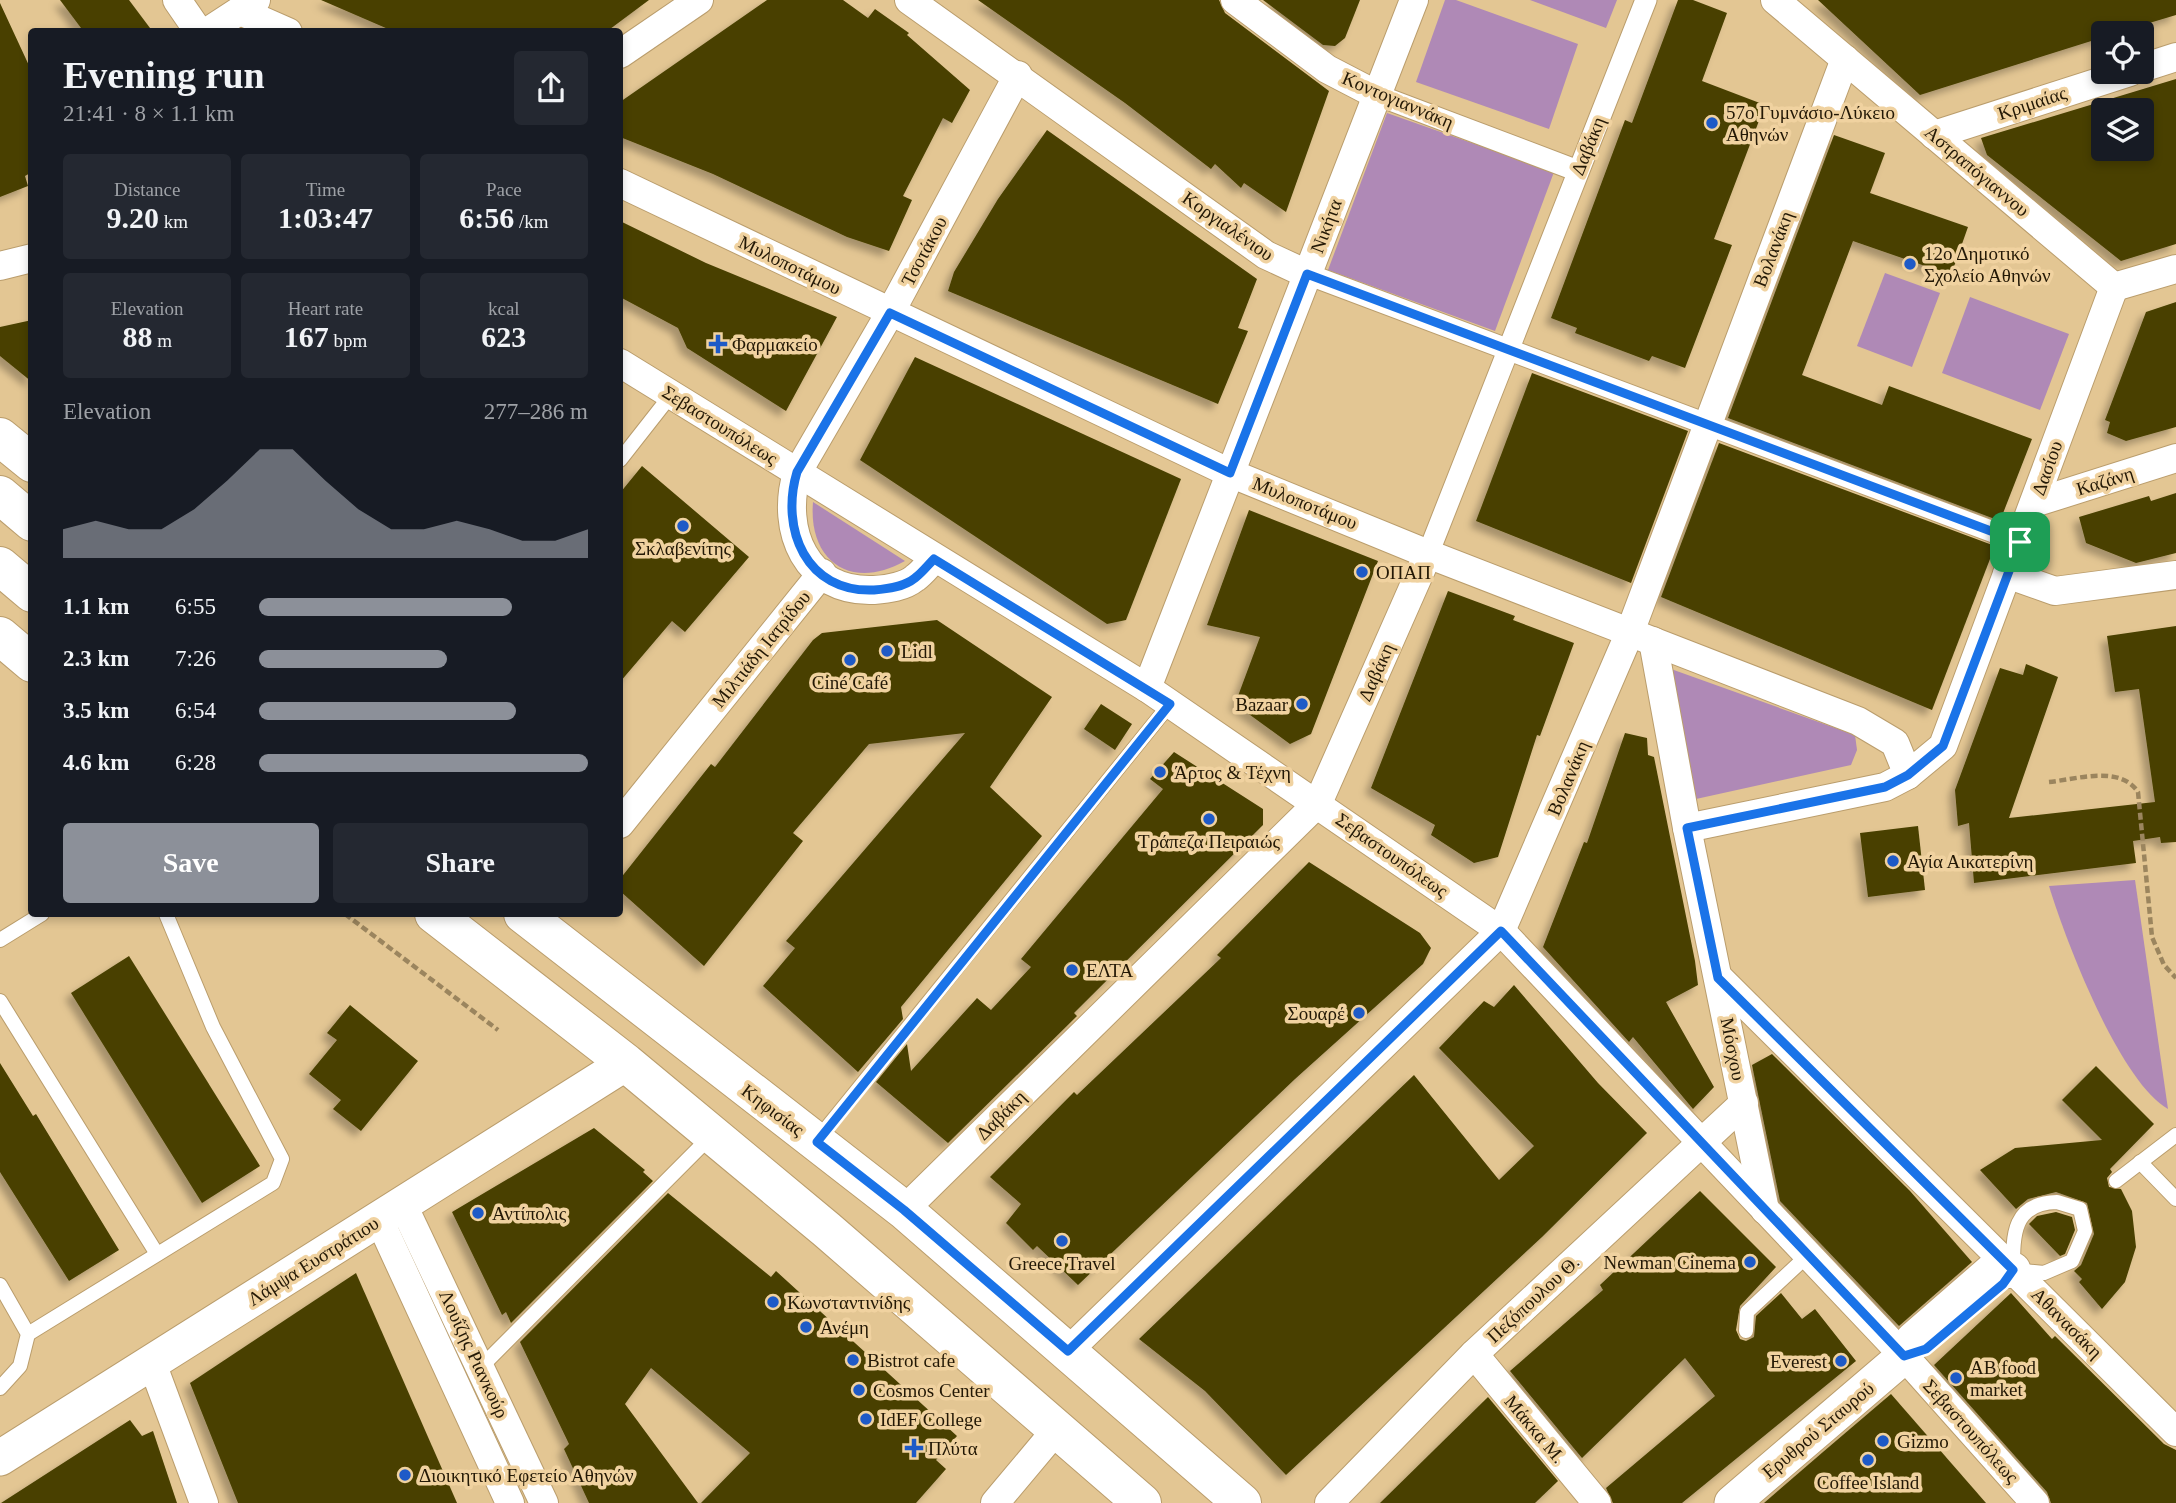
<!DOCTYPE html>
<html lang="en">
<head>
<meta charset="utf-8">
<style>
  :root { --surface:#171b24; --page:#242831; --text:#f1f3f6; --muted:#9ea1a6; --accent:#8c9099 }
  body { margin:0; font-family:"Times New Roman",serif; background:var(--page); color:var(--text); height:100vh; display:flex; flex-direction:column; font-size:26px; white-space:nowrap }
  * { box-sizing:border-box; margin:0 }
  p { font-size:23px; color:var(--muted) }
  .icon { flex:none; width:38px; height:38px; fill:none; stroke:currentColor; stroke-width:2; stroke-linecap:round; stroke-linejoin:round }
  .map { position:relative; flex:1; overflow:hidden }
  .panel { position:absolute; left:28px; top:28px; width:595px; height:889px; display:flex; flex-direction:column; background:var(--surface); border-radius:7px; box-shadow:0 4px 10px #0003 }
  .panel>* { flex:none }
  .controls { position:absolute; left:2091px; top:21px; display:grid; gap:14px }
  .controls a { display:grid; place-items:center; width:63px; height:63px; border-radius:7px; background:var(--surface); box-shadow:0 4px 10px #0003; font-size:35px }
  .pin { position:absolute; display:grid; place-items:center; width:60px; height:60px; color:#fff; margin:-30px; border-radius:14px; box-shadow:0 4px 10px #0006 }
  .round { display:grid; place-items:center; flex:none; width:74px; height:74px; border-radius:7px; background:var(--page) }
  .summary { display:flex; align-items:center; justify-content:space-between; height:119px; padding:0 35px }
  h1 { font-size:38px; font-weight:800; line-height:52px }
  .figures { display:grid; grid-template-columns:repeat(3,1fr); gap:10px; height:119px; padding:7px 35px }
  .figures div { display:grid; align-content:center; border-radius:7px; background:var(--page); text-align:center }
  .figures b { font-size:30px; font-weight:800 }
  .figures small { font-size:19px; font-weight:400 }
  .figures p { font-size:19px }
  .chart { height:196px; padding:14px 35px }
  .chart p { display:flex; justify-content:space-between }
  .chart svg { width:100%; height:126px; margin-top:7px; fill:var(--accent); opacity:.7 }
  .button { display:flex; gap:14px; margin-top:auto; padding:14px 35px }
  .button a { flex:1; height:80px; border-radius:7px; background:var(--accent); color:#fff; font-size:28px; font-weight:800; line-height:80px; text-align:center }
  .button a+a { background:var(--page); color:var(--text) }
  ul { padding:0 35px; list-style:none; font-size:23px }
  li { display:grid; grid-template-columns:112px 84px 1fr; align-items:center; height:52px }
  li i { height:18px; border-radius:9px; background:var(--accent) }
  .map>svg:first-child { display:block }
  .green { fill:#af89b6 }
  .building { fill:#484003; fill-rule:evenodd; filter:url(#shadow) }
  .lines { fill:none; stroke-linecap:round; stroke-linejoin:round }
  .service-casing { stroke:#ba9d6c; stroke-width:16 }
  .pedestrian-casing { stroke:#ba9d6c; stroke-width:23 }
  .minor-casing { stroke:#ba9d6c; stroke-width:30 }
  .tertiary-casing { stroke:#ba9d6c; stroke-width:37 }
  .primary-casing { stroke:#ba9d6c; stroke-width:40 }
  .path { stroke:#9b855e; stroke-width:4.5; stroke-dasharray:7 3.5; stroke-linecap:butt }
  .service { stroke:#fff; stroke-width:14 }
  .pedestrian { stroke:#fff; stroke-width:21 }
  .minor { stroke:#fff; stroke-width:28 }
  .tertiary { stroke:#fff; stroke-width:35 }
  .primary { stroke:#fff; stroke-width:38 }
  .route-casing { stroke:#fff; stroke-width:14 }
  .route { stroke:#1a73e8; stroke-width:9 }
  .poi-dot { fill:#1e5ac7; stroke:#f0d2a0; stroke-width:2.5 }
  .labels { text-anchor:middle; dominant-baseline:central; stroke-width:7; stroke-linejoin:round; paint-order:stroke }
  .street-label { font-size:19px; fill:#231805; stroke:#f0d2a0 }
  .poi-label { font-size:19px; fill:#231805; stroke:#f0d2a0; text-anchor:start }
</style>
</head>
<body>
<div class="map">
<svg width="2176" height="1503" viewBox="0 0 2176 1503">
  <defs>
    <filter id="shadow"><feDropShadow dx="-6" dy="6" stdDeviation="3.5" flood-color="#0004"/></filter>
  </defs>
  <rect width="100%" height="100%" fill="#e3c693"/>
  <g class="green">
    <path d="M1445,0H1456L1578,44L1549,129L1416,82Z"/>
    <path d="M1530,0H1617L1606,28Z"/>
    <path d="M1387,113L1554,172L1495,331L1328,270Z"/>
    <path d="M1885,273L1940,293L1912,367L1857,346Z"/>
    <path d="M1970,297L2069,334L2040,410L1942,373Z"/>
    <path d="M813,502L905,561C852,591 808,562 813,502Z"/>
    <path d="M1671,669L1855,735L1857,750L1851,765L1696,799Z"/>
    <path d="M2135,880L2168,1109C2120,1082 2066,942 2049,886Z"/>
  </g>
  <g class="building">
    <path d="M60,0H129L153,32H84Z"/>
    <path d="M321,0H649L606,32H395Z"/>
    <path d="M767,0H843L868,18L875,9L909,33L907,35L970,90L952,123L943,118L903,196L912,200L889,251L847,237L713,174L620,137V102Z"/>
    <path d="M978,0H1219L1225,13L1329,91L1286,212L1244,183L1241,188L1215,164L1211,169L1125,103Z"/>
    <path d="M1263,0H1360L1345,38L1335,46L1323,45Z"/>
    <path d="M1678,0H1693L1727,13L1702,81L1765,105L1714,239L1732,245L1685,368L1652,356L1649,361L1575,333L1577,328L1551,318L1625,120L1632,123Z"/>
    <path d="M1818,0H2176V15L2116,33H2104V37L1920,95Z"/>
    <path d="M0,3L32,72V172L25,176L28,186L0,197Z"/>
    <path d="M2176,79V244L2121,261L1987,155L1981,138ZM2104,110H2142V149H2104Z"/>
    <path d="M1047,130L1257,279L1238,328L1248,331L1218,404L948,291L954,272L998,199Z"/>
    <path d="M1834,135L1885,153L1870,193L1968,227L1951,275L1853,241L1802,375L1882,405L1889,386L2032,439L2000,521L1728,418Z"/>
    <path d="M620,221L706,263L837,317L786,411L687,348L678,328L620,297Z"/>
    <path d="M2176,302V427L2126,441L2107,433L2110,422L2105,420L2146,312Z"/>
    <path d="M32,320V382L0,356V327Z"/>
    <path d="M915,357L1181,479L1126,620L1107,624L860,460Z"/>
    <path d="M1532,373L1688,431L1631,583L1476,521Z"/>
    <path d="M1719,443L1995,546L1932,710L1661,597Z"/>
    <path d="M642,466L749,557L685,632L672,621L620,682V493Z"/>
    <path d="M2176,493V553L2136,563L2086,543L2079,517L2149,496L2151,501Z"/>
    <path d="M1249,510L1378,561L1311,734L1290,744L1235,704L1260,637L1207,625Z"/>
    <path d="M1448,591L1515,616L1513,620L1574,643L1540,736L1537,735L1498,857L1474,863L1431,835L1435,825L1371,788Z"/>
    <path d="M937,620L1052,697L990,787L1042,836L901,1007L903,1019L858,1072L763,986L795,948L786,941L965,733L869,744L793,833L803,841L704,966L620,891V879L711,764L715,767L813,640L822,633Z"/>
    <path d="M2176,626V842L2161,843L2160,837L2133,841L2136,863L1974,883L1969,823L1958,826L1955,790L2000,668L2023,675L2026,664L2058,677L2009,818L2155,802L2139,689L2115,692L2107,636Z"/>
    <path d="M1101,704L1132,724L1115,750L1084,729Z"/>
    <path d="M1625,733L1647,738L1648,755L1654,757L1695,961L1698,985L1666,1002L1714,1087L1693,1109L1633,1037L1629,1042L1543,947L1584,842L1587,843Z"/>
    <path d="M1174,752L1263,809V825L1074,1013L1077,1016L948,1143L876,1082L907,1044L911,1071L977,998L991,1010L1031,967L1021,959L1163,789L1150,779Z"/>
    <path d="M1918,826L1925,890L1868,897L1860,833Z"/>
    <path d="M1309,862L1420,933L1431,948L1423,964L1295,1079L1078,1285L1037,1246L1033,1250L1006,1223L1021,1204L990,1177L1074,1092L1077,1095L1221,958L1217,955Z"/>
    <path d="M129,956L260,1166L202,1203L71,993Z"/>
    <path d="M1514,985L1598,1083L1647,1133L1542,1237L1286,1475L1205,1391L1139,1339L1414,1075L1499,1180L1534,1146L1439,1048L1484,1001L1494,1007Z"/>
    <path d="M350,1005L418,1061L361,1131L333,1109L341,1100L309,1074L337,1040L327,1033Z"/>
    <path d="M1772,1054L1910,1191L1972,1262L1899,1326L1780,1201L1752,1065Z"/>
    <path d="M0,1063L33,1116L36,1114L119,1250L69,1281L0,1172Z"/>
    <path d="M2096,1066L2154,1124L2110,1169L2112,1172L2107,1178L2109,1187L2121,1189L2132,1211L2136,1247L2125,1282L2102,1309L2079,1282L2082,1279L2074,1271L2081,1265L2094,1234L2087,1203L2056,1192L2028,1199L2016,1209L1980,1170L2015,1148L2102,1140L2062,1100Z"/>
    <path d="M594,1128L645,1170L643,1172L653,1181L511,1323L506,1312L502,1315L452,1212Z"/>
    <path d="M1700,1191L1776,1267L1740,1306L1736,1330L1740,1339L1746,1341L1754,1337L1756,1316L1781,1293L1802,1319L1815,1309L1856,1361L1682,1503H1613L1606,1488L1715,1396L1685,1358L1582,1458L1510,1371L1603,1290L1600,1285Z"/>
    <path d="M668,1193L771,1277L776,1271L957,1436L936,1460L946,1469L916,1503H701L750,1453L651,1368L625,1404L698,1503H589L564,1449L569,1444L520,1342Z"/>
    <path d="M2056,1212L2072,1217L2075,1230L2065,1254L2060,1256L2029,1224L2037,1216Z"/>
    <path d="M356,1273L457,1503H238L190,1383Z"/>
    <path d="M2011,1293L2052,1339L2055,1336L2164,1444L2176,1450V1503H2051L2047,1492L1934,1365Z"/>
    <path d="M1891,1394L1986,1503H1764L1823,1452Z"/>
    <path d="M1488,1397L1558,1481L1535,1503H1380Z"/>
    <path d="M130,1420L142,1436L153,1431L177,1503H1Z"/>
  </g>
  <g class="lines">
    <defs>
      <g id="service">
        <path d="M620,460L671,395"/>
        <path d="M0,940L42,914"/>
        <path d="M0,1001L157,1254"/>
        <path d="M817,1140L1170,704"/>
        <path d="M2140,1162L2176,1199"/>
        <path d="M2116,1181L2176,1135"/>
        <path d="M2057,1202L2080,1209L2085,1231L2072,1261L2044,1273L2013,1270C2013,1234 2013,1203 2057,1202Z"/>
        <path d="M0,1285L28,1334L20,1366L0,1388"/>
        <path d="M1746,1331L1747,1312L1808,1255"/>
        <path d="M28,1334L273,1183L282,1159L213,1027L166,914"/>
        <path d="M480,1368L711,1136"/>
      </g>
      <g id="pedestrian">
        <path d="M1377,95L1578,171"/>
        <path d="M1307,274L2020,542"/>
        <path d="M1428,554L1646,0"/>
      </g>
      <g id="minor">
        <path d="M177,0L199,32"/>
        <path d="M909,0L1266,255L1307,274"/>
        <path d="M1235,0L1327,69L1377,95"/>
        <path d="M1775,0L2114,287"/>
        <path d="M240,11L288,32"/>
        <path d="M207,32L256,0"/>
        <path d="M620,54L699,0"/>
        <path d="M2142,68L2176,57"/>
        <path d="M1934,135L2130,72"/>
        <path d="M620,183L1230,473L1428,554L1858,721L1895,743L1908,775"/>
        <path d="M0,266L32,258"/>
        <path d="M2114,287L2176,269"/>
        <path d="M620,363L1147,688L1501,931L1904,1356L2035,1503"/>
        <path d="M2034,503L2176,458"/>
        <path d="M934,559C928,565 922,573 915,578C904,587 888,589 874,590C806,593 780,530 797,473L890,313L1018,75"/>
        <path d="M2007,574L2055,591L2176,575"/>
        <path d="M1653,641L1687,828L1765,1210"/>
        <path d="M1147,688L1414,0"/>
        <path d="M620,824L822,573"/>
        <path d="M1687,828L1885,787L1908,775L1943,746L2114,287"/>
        <path d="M1719,978L2176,1432"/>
        <path d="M403,1205L544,1503"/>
        <path d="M904,1210L1318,803L1428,554"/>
        <path d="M379,1219L510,1503"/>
        <path d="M1068,1351L1501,931L1630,632L1845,59"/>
        <path d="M1474,1354L1597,1503"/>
        <path d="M152,1363L204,1503"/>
        <path d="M995,1503L1057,1429"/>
        <path d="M1329,1503L1474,1354L1744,1103"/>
      </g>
      <g id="tertiary">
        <path d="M0,1458L626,1063"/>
        <path d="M1732,1503L1904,1356L1913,1340L1991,1272L2013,1270"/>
      </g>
      <g id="primary">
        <path d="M0,437L32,463"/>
        <path d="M0,495L32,522"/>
        <path d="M0,566L32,593"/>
        <path d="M0,636L32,663"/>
        <path d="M434,914L626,1063L827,1230L1142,1503"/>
        <path d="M523,914L904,1210L1242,1503"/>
      </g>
    </defs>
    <use href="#service" class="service-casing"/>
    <use href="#pedestrian" class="pedestrian-casing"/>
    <use href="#minor" class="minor-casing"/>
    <use href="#tertiary" class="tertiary-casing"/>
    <use href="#primary" class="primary-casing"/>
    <g class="path">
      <path d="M2049,782C2078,779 2120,765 2138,792L2152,937L2164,965L2176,978"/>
      <path d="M345,914L498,1030"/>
    </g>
    <use href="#service" class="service"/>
    <use href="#pedestrian" class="pedestrian"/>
    <use href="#minor" class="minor"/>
    <use href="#tertiary" class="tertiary"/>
    <use href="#primary" class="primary"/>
  </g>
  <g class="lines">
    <defs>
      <path id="route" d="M1307,274L2020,542L1943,746L1908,775L1885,787L1687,828L1718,978L2013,1270L2003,1284L1926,1349L1904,1356L1501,931L1068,1351L904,1210L817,1142L1170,704L934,559C928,565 922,573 915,578C904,587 888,589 874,590C806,593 780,529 797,472L890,313L1230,473Z"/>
    </defs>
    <use href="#route" class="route-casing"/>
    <use href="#route" class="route"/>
  </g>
  <g class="poi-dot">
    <circle cx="1712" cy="123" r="7"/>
    <circle cx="1910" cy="264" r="7"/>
    <path d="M714.5 333.5h7v7h7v7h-7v7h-7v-7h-7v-7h7z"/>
    <circle cx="683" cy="526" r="7"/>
    <circle cx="1362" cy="572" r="7"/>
    <circle cx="887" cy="651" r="7"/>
    <circle cx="850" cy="660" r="7"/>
    <circle cx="1302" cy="704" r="7"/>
    <circle cx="1160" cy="772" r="7"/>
    <circle cx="1209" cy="819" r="7"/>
    <circle cx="1893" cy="861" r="7"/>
    <circle cx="1072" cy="970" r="7"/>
    <circle cx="1359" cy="1013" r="7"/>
    <circle cx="478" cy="1213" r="7"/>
    <circle cx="1062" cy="1241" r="7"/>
    <circle cx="1750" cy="1262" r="7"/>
    <circle cx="773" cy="1302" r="7"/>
    <circle cx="806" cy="1327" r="7"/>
    <circle cx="853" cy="1360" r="7"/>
    <circle cx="1841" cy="1361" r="7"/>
    <circle cx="1956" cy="1378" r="7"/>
    <circle cx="859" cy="1390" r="7"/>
    <circle cx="866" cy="1419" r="7"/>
    <circle cx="1883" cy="1441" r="7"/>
    <path d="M910.5 1437.5h7v7h7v7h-7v7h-7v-7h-7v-7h7z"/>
    <circle cx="1868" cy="1460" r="7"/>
    <circle cx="405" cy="1475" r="7"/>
  </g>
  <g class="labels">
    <g class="street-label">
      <text transform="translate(1398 100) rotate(23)">Κοντογιαννάκη</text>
      <text transform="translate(2032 103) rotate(-18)">Κριμαίας</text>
      <text transform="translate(1588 146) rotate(-68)">Δαβάκη</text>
      <text transform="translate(1977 171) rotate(40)">Αστραπόγιαννου</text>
      <text transform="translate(1228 226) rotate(35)">Κοργιαλένιου</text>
      <text transform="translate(1326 226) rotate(-69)">Νικήτα</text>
      <text transform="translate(1773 249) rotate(-69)">Βολανάκη</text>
      <text transform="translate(924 251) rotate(-62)">Τσοτάκου</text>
      <text transform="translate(790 265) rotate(26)">Μυλοποτάμου</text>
      <text transform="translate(720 425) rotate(32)">Σεβαστουπόλεως</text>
      <text transform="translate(2047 468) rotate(-70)">Δασίου</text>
      <text transform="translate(2105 481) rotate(-17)">Καζάνη</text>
      <text transform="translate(1305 503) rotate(22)">Μυλοποτάμου</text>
      <text transform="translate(761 649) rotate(-51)">Μιλτιάδη Ιατρίδου</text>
      <text transform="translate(1376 672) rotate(-66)">Δαβάκη</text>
      <text transform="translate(1568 778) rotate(-67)">Βολανάκη</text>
      <text transform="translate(1392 855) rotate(35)">Σεβαστουπόλεως</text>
      <text transform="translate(1733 1049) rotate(79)">Μόσχου</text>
      <text transform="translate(773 1110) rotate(37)">Κηφισίας</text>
      <text transform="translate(1001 1115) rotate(-45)">Δαβάκη</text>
      <text transform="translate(313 1261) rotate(-32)">Λάμψα Ευστράτιου</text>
      <text transform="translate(1533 1299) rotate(-43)">Πεζόπουλου Θ.</text>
      <text transform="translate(2067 1323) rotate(45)">Αθανασάκη</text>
      <text transform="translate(474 1354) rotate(65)">Λουΐζης Ριανκούρ</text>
      <text transform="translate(1535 1429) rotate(50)">Μάκκα Μ.</text>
      <text transform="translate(1818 1430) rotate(-40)">Ερυθρού Σταυρού</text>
      <text transform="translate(1971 1431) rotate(48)">Σεβαστουπόλεως</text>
    </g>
    <g class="poi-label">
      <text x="1726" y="112">57ο Γυμνάσιο-Λύκειο<tspan x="1726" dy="22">Αθηνών</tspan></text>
      <text x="1924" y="253">12ο Δημοτικό<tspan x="1924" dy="22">Σχολείο Αθηνών</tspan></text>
      <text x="732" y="344">Φαρμακείο</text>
      <text x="683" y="548" text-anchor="middle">Σκλαβενίτης</text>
      <text x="1376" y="572">ΟΠΑΠ</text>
      <text x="901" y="651">Lidl</text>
      <text x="850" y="682" text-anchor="middle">Ciné Café</text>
      <text x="1288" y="704" text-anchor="end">Bazaar</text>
      <text x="1174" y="772">Άρτος &amp; Τέχνη</text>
      <text x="1209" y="841" text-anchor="middle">Τράπεζα Πειραιώς</text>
      <text x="1907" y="861">Αγία Αικατερίνη</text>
      <text x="1086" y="970">ΕΛΤΑ</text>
      <text x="1345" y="1013" text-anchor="end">Σουαρέ</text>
      <text x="492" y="1213">Αντίπολις</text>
      <text x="1736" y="1262" text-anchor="end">Newman Cinema</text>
      <text x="1062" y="1263" text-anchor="middle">Greece Travel</text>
      <text x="787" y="1302">Κωνσταντινίδης</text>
      <text x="820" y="1327">Ανέμη</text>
      <text x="867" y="1360">Bistrot cafe</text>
      <text x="1827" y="1361" text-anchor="end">Everest</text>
      <text x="1970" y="1367">AB food<tspan x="1970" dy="22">market</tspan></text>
      <text x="873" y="1390">Cosmos Center</text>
      <text x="880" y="1419">IdEF College</text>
      <text x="1897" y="1441">Gizmo</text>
      <text x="928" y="1448">Πλύτα</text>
      <text x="419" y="1475">Διοικητικό Εφετείο Αθηνών</text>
      <text x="1868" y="1482" text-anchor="middle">Coffee Island</text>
    </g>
  </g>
</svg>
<div class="controls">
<a><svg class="icon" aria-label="locate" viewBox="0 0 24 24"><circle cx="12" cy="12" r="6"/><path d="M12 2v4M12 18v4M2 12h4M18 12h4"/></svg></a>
<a><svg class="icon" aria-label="layers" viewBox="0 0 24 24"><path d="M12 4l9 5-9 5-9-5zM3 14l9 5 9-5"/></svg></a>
</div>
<div class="pin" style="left:2020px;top:542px;background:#1e9e55"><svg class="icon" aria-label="arrive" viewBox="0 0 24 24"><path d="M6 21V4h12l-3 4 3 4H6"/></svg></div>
<section class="panel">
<div class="summary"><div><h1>Evening run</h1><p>21:41 · 8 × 1.1 km</p></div><a class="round"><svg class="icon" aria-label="share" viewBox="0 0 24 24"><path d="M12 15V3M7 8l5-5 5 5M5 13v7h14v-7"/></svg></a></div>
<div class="figures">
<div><p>Distance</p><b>9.20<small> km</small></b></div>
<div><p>Time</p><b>1:03:47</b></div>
<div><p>Pace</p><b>6:56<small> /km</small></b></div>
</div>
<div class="figures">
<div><p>Elevation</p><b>88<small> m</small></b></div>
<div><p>Heart rate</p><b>167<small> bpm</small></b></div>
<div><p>kcal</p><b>623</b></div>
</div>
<div class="chart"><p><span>Elevation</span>277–286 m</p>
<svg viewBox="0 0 160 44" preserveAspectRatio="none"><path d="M0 44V34L10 31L20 34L30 34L40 27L50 17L60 6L70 6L80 17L90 27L100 34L110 34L120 31L130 34L140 38L150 38L160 34V44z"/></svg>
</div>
<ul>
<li><b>1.1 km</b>6:55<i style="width:77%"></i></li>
<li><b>2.3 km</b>7:26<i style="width:57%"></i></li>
<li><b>3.5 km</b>6:54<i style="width:78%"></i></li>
<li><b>4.6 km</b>6:28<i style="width:100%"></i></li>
</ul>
<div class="button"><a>Save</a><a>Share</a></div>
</section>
</div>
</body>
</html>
